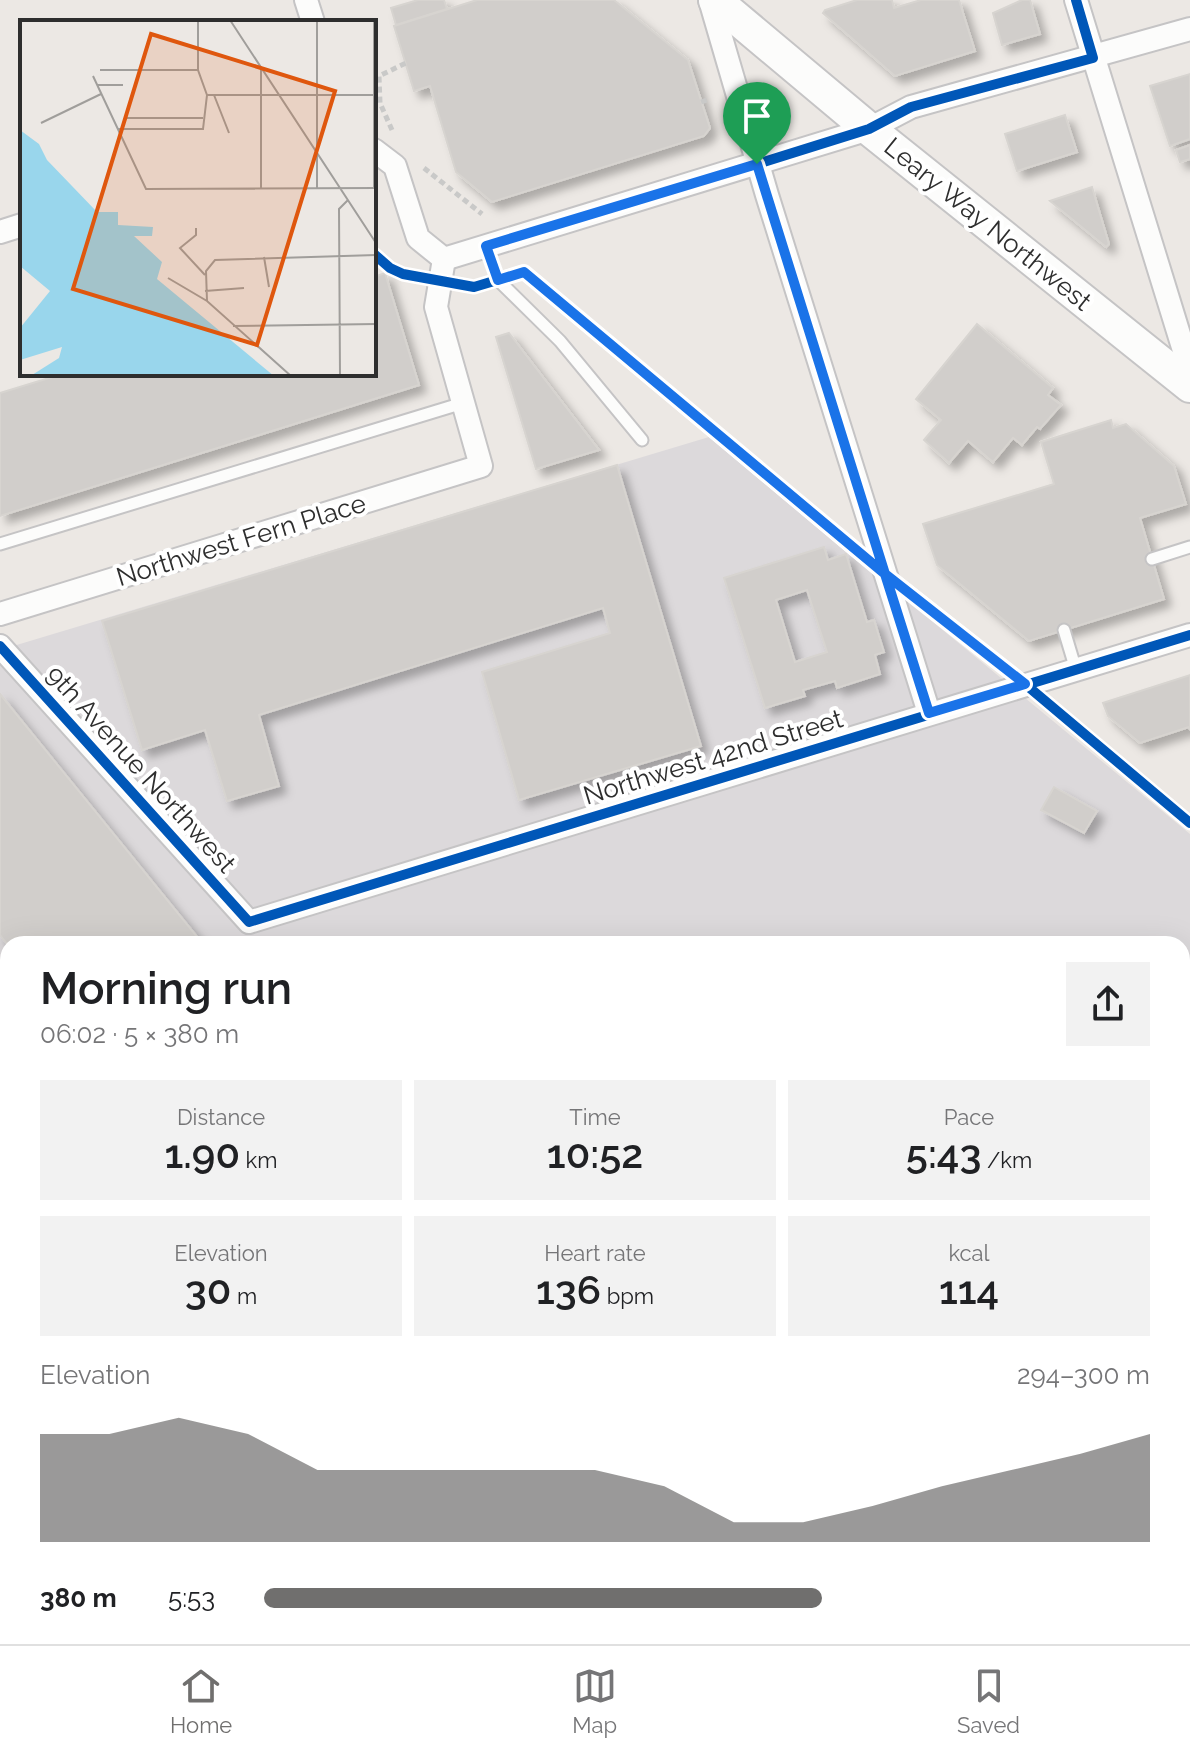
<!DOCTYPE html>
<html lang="en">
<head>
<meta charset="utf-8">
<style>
  :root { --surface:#fff; --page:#f2f2f2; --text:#202124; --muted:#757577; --line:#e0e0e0; --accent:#706f6e }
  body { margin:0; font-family:Raleway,sans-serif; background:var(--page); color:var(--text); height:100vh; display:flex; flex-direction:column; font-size:30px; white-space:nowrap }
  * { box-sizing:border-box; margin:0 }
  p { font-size:26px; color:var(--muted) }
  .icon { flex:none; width:44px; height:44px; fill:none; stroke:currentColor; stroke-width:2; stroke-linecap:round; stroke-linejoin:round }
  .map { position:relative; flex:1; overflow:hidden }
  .side { position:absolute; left:0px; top:936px; width:1190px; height:708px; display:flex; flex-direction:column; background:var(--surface); border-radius:24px 24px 0 0; box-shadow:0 8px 32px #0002 }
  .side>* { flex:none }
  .pin { position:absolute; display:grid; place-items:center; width:68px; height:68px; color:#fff; margin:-82px -34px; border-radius:50% 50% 50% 0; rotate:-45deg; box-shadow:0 0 8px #0007 }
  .pin .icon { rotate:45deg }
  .round { display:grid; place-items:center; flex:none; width:84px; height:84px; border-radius:0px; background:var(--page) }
  .head { display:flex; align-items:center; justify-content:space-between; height:136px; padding:0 40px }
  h1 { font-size:44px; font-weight:600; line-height:60px }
  .figures { display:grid; grid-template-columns:repeat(3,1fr); gap:12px; height:136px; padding:8px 40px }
  .figures div { display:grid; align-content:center; border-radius:0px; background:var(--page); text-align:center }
  .figures b { font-size:40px; font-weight:600 }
  .figures small { font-size:22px; font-weight:400 }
  .figures p { font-size:22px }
  .chart { height:224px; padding:16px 40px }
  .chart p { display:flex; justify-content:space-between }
  .chart svg { width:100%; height:144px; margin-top:8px; fill:var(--accent); opacity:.7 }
  ul { padding:0 40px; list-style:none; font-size:26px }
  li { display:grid; grid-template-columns:128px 96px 1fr; align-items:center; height:60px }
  li i { height:20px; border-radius:10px; background:var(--accent) }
  .menu { display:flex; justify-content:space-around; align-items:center; height:112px; border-top:2px solid var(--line); background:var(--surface); font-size:22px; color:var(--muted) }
  .menu a { display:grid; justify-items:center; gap:4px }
  .menu .active { color:var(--accent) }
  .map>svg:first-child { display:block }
  .industrial { fill:#dcd9db }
  .water { fill:#99d6ec }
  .building { fill:#d1cecb; stroke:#d7d4d0; stroke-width:2; fill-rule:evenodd; filter:url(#shadow) }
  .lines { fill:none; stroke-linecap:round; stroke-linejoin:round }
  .lane-casing { stroke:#c5c4c5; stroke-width:15 }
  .street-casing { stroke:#c5c4c5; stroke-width:26 }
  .secondary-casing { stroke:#c5c4c5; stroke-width:36 }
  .path { stroke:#c9c9c8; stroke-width:5; stroke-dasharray:6 4; stroke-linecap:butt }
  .lane { stroke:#fcfcfb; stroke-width:11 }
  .street { stroke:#fcfcfb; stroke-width:22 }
  .secondary { stroke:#fcfcfb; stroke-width:32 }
  .cycleway-casing { stroke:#fff; stroke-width:15 }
  .cycleway { stroke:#0057b8; stroke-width:10 }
  .route-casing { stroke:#fff; stroke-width:16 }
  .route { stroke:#1a73e8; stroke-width:10 }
  .labels { text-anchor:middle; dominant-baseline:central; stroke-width:8; stroke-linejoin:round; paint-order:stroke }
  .street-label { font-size:26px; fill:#2e2e2e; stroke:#fff }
  .inset-road { fill:none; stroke:#a09e9b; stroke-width:2 }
  .view { fill:#df570e; fill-opacity:0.15; stroke:#df570e; stroke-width:4 }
  .inset-edge { fill:none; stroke:#2e2e2e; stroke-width:4 }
</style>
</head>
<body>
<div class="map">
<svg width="1190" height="1644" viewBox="0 0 1190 1644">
  <defs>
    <filter id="shadow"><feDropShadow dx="7" dy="7" stdDeviation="4" flood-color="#0004"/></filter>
  </defs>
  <rect width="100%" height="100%" fill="#ece8e4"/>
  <path class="industrial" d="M709,437L1190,834V1644H989L970,1636H1182V944H8V1137L0,1139V650Z"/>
  <path class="water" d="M0,1149H8V1636H970L989,1644H0Z"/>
  <g class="building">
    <path d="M418,0H444L447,9L396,25L391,8Z"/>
    <path d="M477,0H614L688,60L710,128L704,136L492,202L456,172L430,86L414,91L394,26Z"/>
    <path d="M857,0H892L894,8L921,0H959L975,51L895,76L823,13L825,10Z"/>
    <path d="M1022,0H1030L1040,34L1002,45L993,13Z"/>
    <path d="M1190,74V139L1170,146L1150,86Z"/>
    <path d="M1065,115L1077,152L1017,171L1005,134Z"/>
    <path d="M1190,145V159L1180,162L1176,150Z"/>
    <path d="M1092,187L1109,244L1106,247L1050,201Z"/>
    <path d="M385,273L419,385L0,516V393L62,374H374V277Z"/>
    <path d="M977,324L1053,388L1048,395L1061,405L1040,429L1037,427L1022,445L1013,438L993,462L968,441L949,463L924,440L941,420L916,399Z"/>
    <path d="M509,333L599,450L536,469L496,337Z"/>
    <path d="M1111,420L1113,428L1126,424L1174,466L1186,504L1140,518L1164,599L1029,641L937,565L923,524L1054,484L1041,442Z"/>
    <path d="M617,465L701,746L519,800L482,672L610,633L603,608L259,715L279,786L227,801L205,730L142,750L102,621Z"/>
    <path d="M824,547L828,560L846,554L867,622L874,620L884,652L875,655L880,674L837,688L835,681L803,690L805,696L765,708L724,578ZM807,590L827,652L795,662L776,600Z"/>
    <path d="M1190,675V730L1189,727L1140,743L1108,716L1103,703Z"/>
    <path d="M0,694L203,944L8,945L0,935Z"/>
    <path d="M1054,787L1097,811L1084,833L1041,810Z"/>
    <path d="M1190,1104V1172L1182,1147V1107Z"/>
    <path d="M1182,1155L1190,1180V1191L1182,1194Z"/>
    <path d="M1190,1337V1450L1182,1452V1339Z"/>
  </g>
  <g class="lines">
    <defs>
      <g id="lane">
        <path d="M486,246L498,280L560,341L642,440"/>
        <path d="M0,544L463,403"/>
        <path d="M1152,559L1190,547"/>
        <path d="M1064,630L1076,670"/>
        <path d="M1182,1522L1190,1519"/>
        <path d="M1137,1636L1156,1644"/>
      </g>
      <g id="street">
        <path d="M306,0L313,22"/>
        <path d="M710,0L767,195L929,713"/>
        <path d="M1076,0L1190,370"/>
        <path d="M374,150L395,166L418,238L444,259"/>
        <path d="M0,232L22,225"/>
        <path d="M444,259L869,129L911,107L1190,29"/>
        <path d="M0,614L481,466L436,307L444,259"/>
        <path d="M0,646L249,922L1190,635"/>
        <path d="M1182,1077L1190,1075"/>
      </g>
      <path id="secondary" d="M715,0L869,129L1190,386"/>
    </defs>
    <use href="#lane" class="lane-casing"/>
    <use href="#street" class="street-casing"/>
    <use href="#secondary" class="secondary-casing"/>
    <g class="path">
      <path d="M701,102L710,99"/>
      <path d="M773,116L784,111"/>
      <path d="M769,117L773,116L779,125"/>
      <path d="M392,130L380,103L379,76L406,63"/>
      <path d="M424,168L482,214"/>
    </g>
    <use href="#lane" class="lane"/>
    <use href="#street" class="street"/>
    <use href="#secondary" class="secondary"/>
    <defs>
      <g id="cycleway">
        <path d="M757,164L869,129L911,107L1093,58L1076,0"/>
        <path d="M374,254L390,268L403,274L474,287L524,272L853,548L1025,684L1190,823"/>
        <path d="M0,646L249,922L1190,635"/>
      </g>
    </defs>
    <use href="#cycleway" class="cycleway-casing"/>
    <use href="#cycleway" class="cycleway"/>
  </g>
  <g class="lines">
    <defs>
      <path id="route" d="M757,164L486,246L498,280L524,272L885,574L929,713L1025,684L885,574L757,164"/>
    </defs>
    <use href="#route" class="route-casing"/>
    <use href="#route" class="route"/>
  </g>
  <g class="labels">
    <g class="street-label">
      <text transform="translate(988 224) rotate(39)">Leary Way Northwest</text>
      <text transform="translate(241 540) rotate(-17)">Northwest Fern Place</text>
      <text transform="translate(713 757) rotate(-17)">Northwest 42nd Street</text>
      <text transform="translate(141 769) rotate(48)">9th Avenue Northwest</text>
    </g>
  </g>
  <g transform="translate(20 20)">
    <rect width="356" height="356" fill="#ece8e4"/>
    <path d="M0,110L19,124L27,140L77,192H98V205L133,207L132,216H114L142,242L137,259L254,356L12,355L39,338L42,327L0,340V308L30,271L0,246Z" fill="#99d6ec"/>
    <path class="inset-road" d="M210,0L356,223M297,0V169M354,0V168M241,48V169M80,50H178M73,56L126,169L356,168M78,65H103M187,75H356M194,75L209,113M105,98H183M21,103L81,74M98,109H183L187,75L178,50V0M176,208V215L160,228L185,255M244,237L249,267M148,258L187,281L271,356M185,271L224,268M187,281L186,251L195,240L356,235M213,306L356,304M320,356L319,189L328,180"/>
    <path class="view" d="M131,14L315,71L237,325L53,269Z"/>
    <rect width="356" height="356" class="inset-edge"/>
  </g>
</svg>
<div class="pin" style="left:757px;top:164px;background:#1e9e55"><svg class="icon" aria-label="arrive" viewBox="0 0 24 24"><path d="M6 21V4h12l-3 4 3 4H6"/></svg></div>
<section class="side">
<div class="head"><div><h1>Morning run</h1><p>06:02 · 5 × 380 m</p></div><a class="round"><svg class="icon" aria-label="share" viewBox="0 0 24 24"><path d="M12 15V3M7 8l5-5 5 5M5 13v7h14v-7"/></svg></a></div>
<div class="figures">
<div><p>Distance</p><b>1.90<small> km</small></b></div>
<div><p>Time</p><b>10:52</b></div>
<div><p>Pace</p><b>5:43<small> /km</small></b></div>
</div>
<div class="figures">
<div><p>Elevation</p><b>30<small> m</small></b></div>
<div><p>Heart rate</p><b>136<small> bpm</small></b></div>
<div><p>kcal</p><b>114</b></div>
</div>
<div class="chart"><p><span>Elevation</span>294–300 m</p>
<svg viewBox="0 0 160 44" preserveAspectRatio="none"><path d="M0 44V11L10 11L20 6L30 11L40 22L50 22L60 22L70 22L80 22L90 27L100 38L110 38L120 33L130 27L140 22L150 17L160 11V44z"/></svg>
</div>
<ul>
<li><b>380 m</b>5:53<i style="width:63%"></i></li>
</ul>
</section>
</div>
<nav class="menu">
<a class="active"><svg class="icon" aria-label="home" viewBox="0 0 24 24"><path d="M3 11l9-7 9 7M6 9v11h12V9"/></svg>Home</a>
<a><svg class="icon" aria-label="map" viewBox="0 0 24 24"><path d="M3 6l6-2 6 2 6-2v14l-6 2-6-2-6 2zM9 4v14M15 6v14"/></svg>Map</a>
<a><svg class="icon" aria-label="saved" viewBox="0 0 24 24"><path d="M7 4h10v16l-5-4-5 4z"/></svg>Saved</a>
</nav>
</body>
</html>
